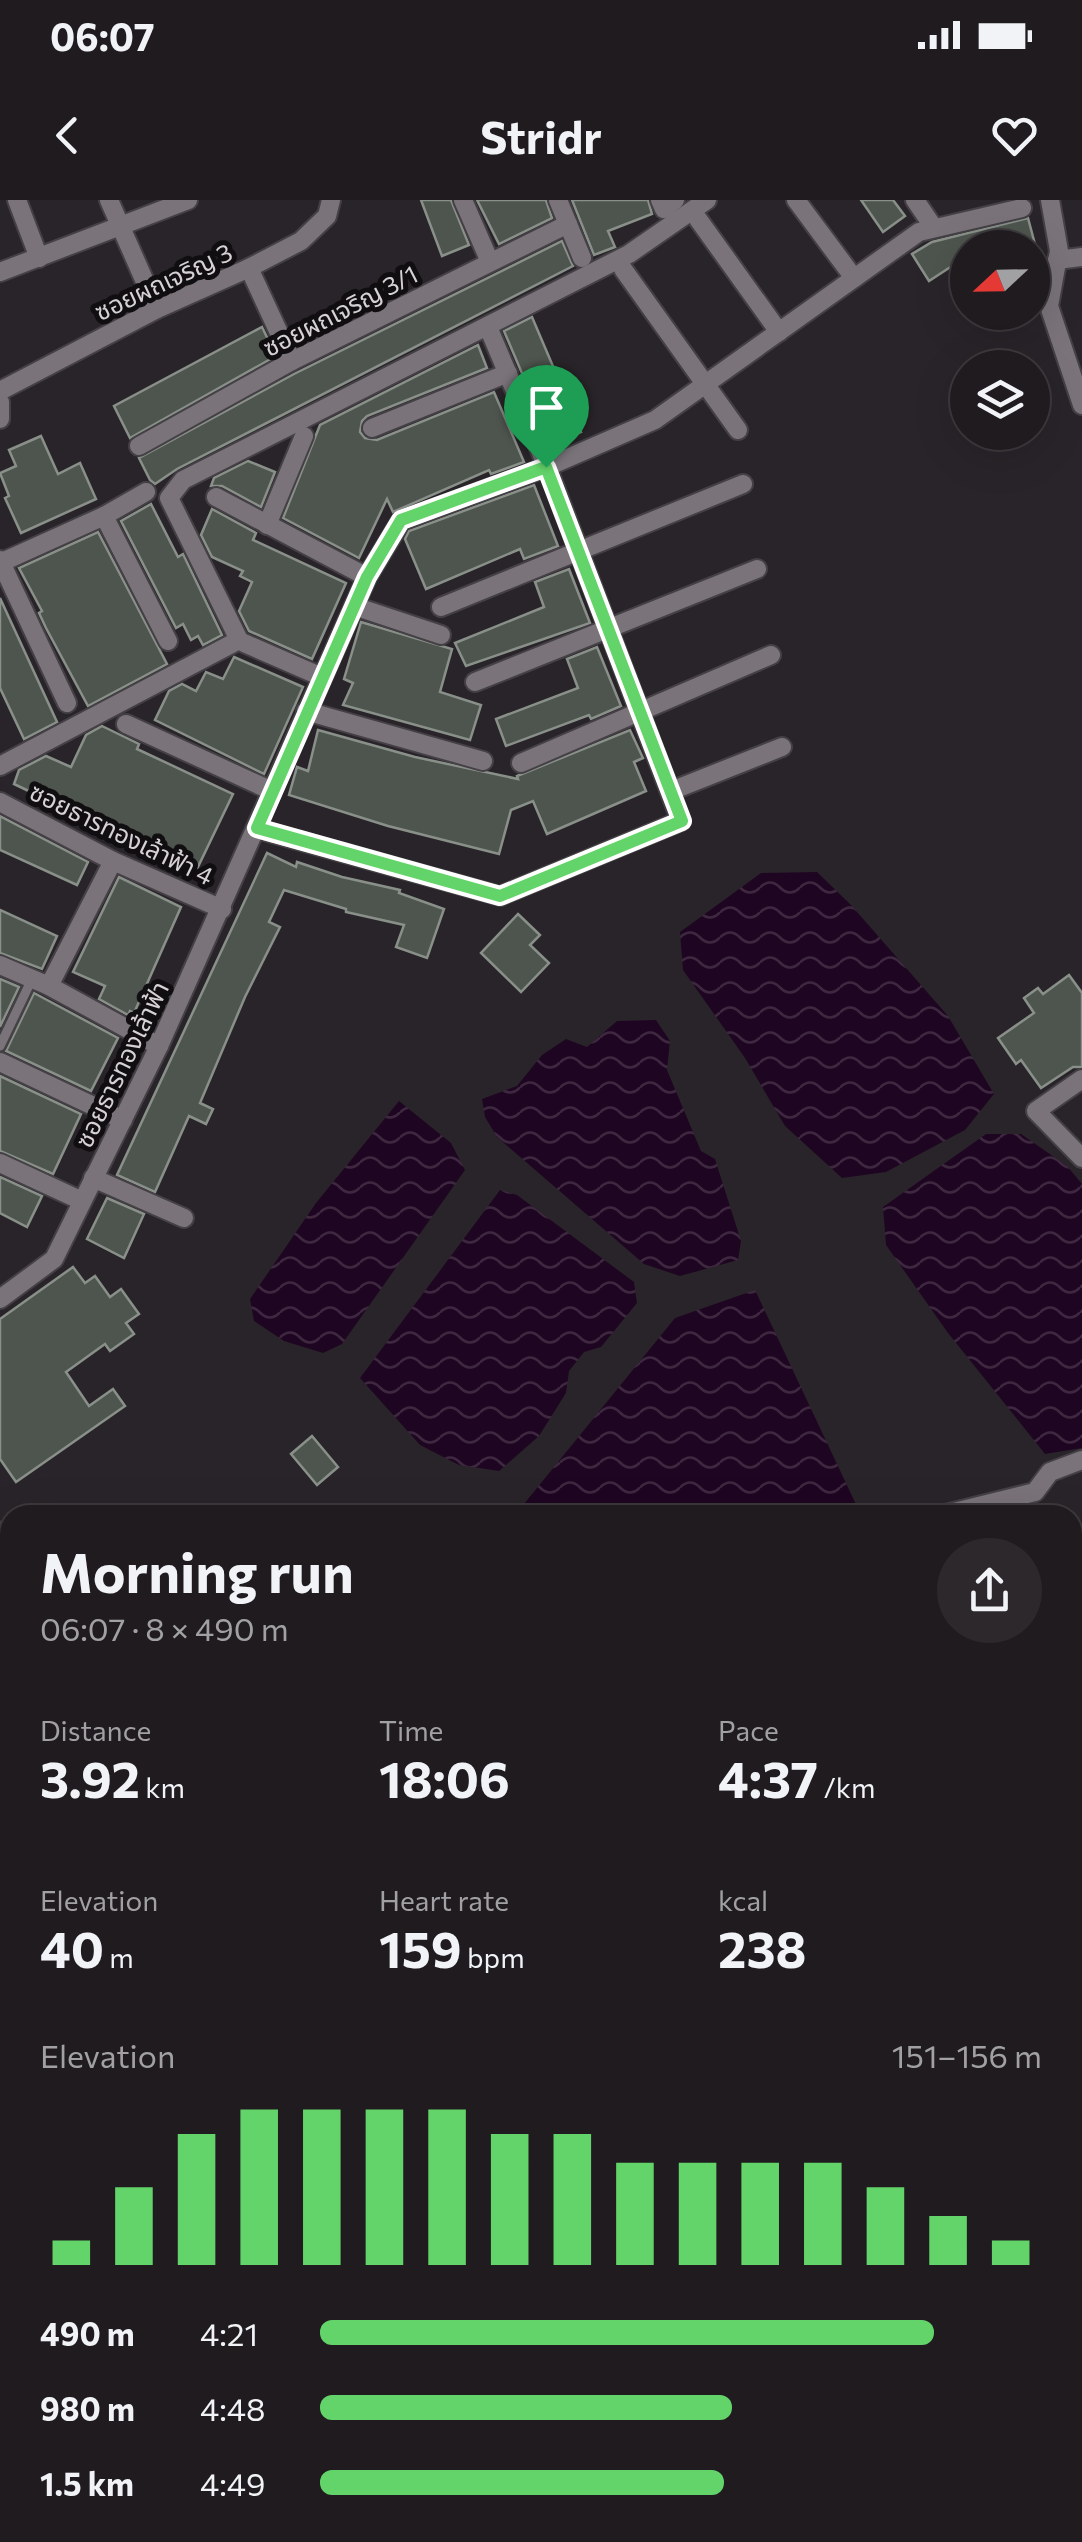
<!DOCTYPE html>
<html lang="en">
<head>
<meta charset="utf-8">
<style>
  :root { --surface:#1f1b1f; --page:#2c282c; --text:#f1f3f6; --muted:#a1a1a4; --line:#3c393d; --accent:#63d469 }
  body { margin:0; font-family:Commissioner,"Noto Sans Thai",sans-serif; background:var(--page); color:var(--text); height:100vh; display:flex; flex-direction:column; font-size:38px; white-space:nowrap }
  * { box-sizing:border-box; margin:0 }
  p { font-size:32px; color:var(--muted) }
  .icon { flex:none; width:55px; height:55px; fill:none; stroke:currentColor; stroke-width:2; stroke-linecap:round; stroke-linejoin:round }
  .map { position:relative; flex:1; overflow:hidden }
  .side { position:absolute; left:0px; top:1305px; width:1082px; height:1038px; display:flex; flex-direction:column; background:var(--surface); border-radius:30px 30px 0 0; box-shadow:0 10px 40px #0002,0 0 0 2px var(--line) }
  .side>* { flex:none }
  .needle { width:65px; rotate:248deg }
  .tools { position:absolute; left:950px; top:30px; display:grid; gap:20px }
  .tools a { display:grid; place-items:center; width:100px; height:100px; border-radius:50%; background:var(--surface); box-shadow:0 10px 40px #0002,0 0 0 2px var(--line); font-size:50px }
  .pin { position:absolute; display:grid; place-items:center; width:85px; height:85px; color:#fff; margin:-102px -42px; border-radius:50% 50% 50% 0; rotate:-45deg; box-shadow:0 0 10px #0007 }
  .pin .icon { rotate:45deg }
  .round { display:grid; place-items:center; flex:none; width:105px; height:105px; border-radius:52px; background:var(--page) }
  .headline { display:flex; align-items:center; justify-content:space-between; height:170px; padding:0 40px }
  h1 { font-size:55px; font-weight:700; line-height:75px }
  .metrics { display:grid; grid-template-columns:repeat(3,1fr); gap:15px; height:170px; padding:10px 40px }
  .metrics div { display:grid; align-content:center }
  .metrics b { font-size:50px; font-weight:700 }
  .metrics small { font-size:28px; font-weight:400 }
  .metrics p { font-size:28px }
  .chart { height:280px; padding:20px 40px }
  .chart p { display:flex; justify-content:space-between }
  .chart svg { width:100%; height:180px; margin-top:10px; stroke:var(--accent); stroke-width:6 }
  ul { padding:0 40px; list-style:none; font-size:32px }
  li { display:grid; grid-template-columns:160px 120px 1fr; align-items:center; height:75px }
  li i { height:25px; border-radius:12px; background:var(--accent) }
  .status { display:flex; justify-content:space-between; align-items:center; height:70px; padding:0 50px; background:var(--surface); direction:ltr }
  .status svg { height:28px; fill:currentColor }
  header { display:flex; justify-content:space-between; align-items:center; height:130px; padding:0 40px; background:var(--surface); font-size:45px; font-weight:700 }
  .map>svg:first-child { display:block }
  .water { fill:url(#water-waves) }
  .building { fill:#4e544e; stroke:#899089; stroke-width:2.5 }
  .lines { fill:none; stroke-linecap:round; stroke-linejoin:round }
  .lane-casing { stroke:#444045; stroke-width:14 }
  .street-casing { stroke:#444045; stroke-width:22 }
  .secondary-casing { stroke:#444045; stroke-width:25 }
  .lane { stroke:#7a747a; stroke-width:9 }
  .street { stroke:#7a747a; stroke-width:18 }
  .secondary { stroke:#997f9c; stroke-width:20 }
  .route-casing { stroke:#fff; stroke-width:20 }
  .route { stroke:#63d469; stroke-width:12 }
  .labels { text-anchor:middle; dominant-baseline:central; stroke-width:10; stroke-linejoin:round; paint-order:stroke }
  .street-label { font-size:25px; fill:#d5d1d5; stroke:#100e10 }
</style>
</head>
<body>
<div class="status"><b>06:07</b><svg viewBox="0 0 49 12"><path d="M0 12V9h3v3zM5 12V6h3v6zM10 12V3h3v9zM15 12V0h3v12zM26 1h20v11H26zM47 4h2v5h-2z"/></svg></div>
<header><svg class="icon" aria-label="back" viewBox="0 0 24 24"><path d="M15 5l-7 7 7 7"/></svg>Stridr<svg class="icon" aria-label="heart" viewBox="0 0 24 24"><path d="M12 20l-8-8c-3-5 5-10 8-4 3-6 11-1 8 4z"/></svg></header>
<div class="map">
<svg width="1082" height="2342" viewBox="0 0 1082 2342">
  <defs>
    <pattern id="water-waves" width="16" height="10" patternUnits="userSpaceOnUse" patternTransform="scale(2.5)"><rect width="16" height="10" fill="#1e0521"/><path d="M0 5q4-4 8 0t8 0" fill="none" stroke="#3e2840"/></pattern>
  </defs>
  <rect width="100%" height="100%" fill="#292429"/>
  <g class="water">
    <path d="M817,672L851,705L948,816L994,894L965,930L886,972L842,978L785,926L745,858L683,770L680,732L761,673Z"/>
    <path d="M656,820L670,841L667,870L701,951L715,959L741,1041L738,1060L680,1076L644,1064L497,937L485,917L482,899L517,886L542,855L566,839L587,847L617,821Z"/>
    <path d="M399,901L451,943L465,970L342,1144L323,1153L284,1141L254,1121L250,1099L316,1003Z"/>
    <path d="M986,934H1021L1067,966L1082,984V1248L1045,1254L948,1133L886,1045L883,1007Z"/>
    <path d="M500,990L517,995L634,1082L637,1103L601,1147L584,1152L569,1171L566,1193L539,1236L499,1271L459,1265L420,1245L360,1178Z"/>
    <path d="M755,1090L861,1315H515L675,1118Z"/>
    <path d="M1072,1433L1082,1444V1554L1073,1558Z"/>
    <path d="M1082,1685V1905L1072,1898V1698Z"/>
  </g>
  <g class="building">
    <path d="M421,0H451L469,45L442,56Z"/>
    <path d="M477,0H546L552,18L499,44Z"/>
    <path d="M572,0H648L652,14L608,31L615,47L594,55Z"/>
    <path d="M861,0H893L905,16L883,32Z"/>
    <path d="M1028,18L1036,48H968V65L949,68L929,81L912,54L932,42Z"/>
    <path d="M562,41L573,66L177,269L155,284L150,280L139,258L294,174Z"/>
    <path d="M532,117L581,232L552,244L504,131Z"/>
    <path d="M262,127L276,156L130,238L114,206Z"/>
    <path d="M478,145L487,168L367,216L362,221L360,232L365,238L377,240L494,192L524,262L491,274L489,270L393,312L387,299L359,358L283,318L320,225Z"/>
    <path d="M41,236L58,274L80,263L96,299L21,333L5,298L9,296L0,273L16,266L9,250Z"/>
    <path d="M248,261L275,272L261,307L222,286H211L214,278Z"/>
    <path d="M534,285L558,346L524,359L520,349L426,389L405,339L409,331Z"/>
    <path d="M151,304L178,357L183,354L222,435L203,445L198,436L191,440L183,424L176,428L121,321Z"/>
    <path d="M212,309L256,333L253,340L346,383L312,459L249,431L239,411L252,382L240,376L243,371L212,357L201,335Z"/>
    <path d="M98,332L167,464L88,506L46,428L39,413L42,411L19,368Z"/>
    <path d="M569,369L590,423L466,466L455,443L544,407L535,382Z"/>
    <path d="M0,398L57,522L24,539L0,488Z"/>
    <path d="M361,422L452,449L440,492L481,505L470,540L343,505L353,483L344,479Z"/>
    <path d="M597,447L621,506L591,519L589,515L506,546L496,519L578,488L567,459Z"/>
    <path d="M234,457L303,487L264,574L155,520L169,491L182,484L196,491L206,472L223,479Z"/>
    <path d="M102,526L139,544L137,549L233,594L196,671L14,584L19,570L46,556L71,567L86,535Z"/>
    <path d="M318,530L415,557L518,579L517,576L630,530L643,558L634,562L646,591L547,634L533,601L511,610L499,654L388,626L289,595L297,567L308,571Z"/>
    <path d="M0,616L88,662L77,685L0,650Z"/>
    <path d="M267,653L296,667L297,662L342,677L400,690L399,693L444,709L427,758L396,747L404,725L346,712V709L284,690L269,722L280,727L245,797L200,903L213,909L206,924L189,916L155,992L117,975Z"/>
    <path d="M119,677L181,707L134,813L130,811L128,815L99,799L105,786L73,772Z"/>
    <path d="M0,710L57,736L42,769L0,753Z"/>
    <path d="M518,714L540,735L530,745L549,763L521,792L481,753Z"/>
    <path d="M1069,775L1082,793V867H1073L1041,888L1021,860L1016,864L998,838L1034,813L1024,798L1038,788L1043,794Z"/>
    <path d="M0,779L19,787L0,827Z"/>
    <path d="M34,793L118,838L91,891L6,851Z"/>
    <path d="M0,876L81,914L53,974L0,951Z"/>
    <path d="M0,977L42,996L27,1027L0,1013Z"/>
    <path d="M107,998L144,1014L124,1058L87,1039Z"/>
    <path d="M73,1067L85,1083L95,1076L110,1097L121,1089L139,1114L126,1123L134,1134L110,1151L105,1144L66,1172L89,1206L113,1189L125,1206L16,1282L0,1259V1119Z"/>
    <path d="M312,1236L338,1267L317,1285L291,1254Z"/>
  </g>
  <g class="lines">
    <defs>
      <g id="lane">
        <path d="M0,846L32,779"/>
        <path d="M0,1537L10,1529"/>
        <path d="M0,1589L10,1586"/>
        <path d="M0,1666L10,1670"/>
      </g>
      <g id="street">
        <path d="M17,0L39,58"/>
        <path d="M109,0L157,109"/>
        <path d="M463,0L490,62"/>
        <path d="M558,0L582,58"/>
        <path d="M660,0L664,9L675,0"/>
        <path d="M796,0L854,78"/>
        <path d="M915,0L934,28"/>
        <path d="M1050,0L1059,51L1049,106L1082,205"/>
        <path d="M698,19L779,132"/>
        <path d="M1057,60L1082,57"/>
        <path d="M249,68L292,161"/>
        <path d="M623,69L738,230"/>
        <path d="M0,72L188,0"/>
        <path d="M0,191L157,109L249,68L301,41L327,16L331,0"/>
        <path d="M0,202V219"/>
        <path d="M372,228L508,173"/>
        <path d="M139,246L292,161L568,24"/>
        <path d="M216,297L367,377"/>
        <path d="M104,316L168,441"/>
        <path d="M267,325L304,236"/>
        <path d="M0,360L67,503"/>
        <path d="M0,363L104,316L146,292"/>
        <path d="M354,406L441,435"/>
        <path d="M441,407L743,284"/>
        <path d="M244,443L322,477"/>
        <path d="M475,482L757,369"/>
        <path d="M306,511L483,561"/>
        <path d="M126,524L272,591"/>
        <path d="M521,563L771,455"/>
        <path d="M0,566L239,440L169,298L183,280L629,54L707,0"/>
        <path d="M671,591L782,547"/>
        <path d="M0,602L113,661L222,709"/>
        <path d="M257,629L500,696L681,621L547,267L491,134"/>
        <path d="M0,765L49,786L159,846"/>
        <path d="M49,786L113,661"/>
        <path d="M0,862L123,920"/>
        <path d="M1082,879L1036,911L1082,958"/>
        <path d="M0,963L82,1001"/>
        <path d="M93,978L184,1018"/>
        <path d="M0,1099L54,1059L159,846L367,377L401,321L547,267L655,220L919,32L1022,8"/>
        <path d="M942,1315L1035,1292L1050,1272L1082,1260"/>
        <path d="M0,1922L10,1886"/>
        <path d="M0,1962L10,1981"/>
        <path d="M0,2077L10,2031"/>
        <path d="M1072,2078L1082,2083"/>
        <path d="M0,2232L10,2260"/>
        <path d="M1072,2283L1081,2267"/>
        <path d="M36,2332L39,2342"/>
        <path d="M141,2332L143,2342"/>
        <path d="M787,2332L790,2342"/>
        <path d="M879,2342L884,2332"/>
        <path d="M943,2342L949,2332"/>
        <path d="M1044,2342L1048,2332"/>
      </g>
      <g id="secondary">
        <path d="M0,1333L10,1347"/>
        <path d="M0,1380L10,1394"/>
        <path d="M1072,2234L1082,2240"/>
        <path d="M1072,2262L1082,2267"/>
        <path d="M429,2342L431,2332"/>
      </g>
    </defs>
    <use href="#lane" class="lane-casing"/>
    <use href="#street" class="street-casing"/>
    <use href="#secondary" class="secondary-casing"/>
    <use href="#lane" class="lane"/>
    <use href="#street" class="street"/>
    <use href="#secondary" class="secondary"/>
  </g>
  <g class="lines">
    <defs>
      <path id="route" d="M546,267L682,621L500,696L257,628L367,377L401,320Z"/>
    </defs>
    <use href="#route" class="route-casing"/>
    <use href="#route" class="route"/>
  </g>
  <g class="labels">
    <g class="street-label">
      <text transform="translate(163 81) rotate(-25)">ซอยผถเจริญ 3</text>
      <text transform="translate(340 110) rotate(-27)">ซอยผถเจริญ 3/1</text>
      <text transform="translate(122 633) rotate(26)">ซอยธารทองเล้าฟ้า 4</text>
      <text transform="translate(121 864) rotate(-64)">ซอยธารทองเล้าฟ้า</text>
    </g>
  </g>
</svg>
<div class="tools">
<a><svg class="needle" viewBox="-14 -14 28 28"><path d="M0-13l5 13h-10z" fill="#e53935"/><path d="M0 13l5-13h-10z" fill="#a1a1a4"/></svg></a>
<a><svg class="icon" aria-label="layers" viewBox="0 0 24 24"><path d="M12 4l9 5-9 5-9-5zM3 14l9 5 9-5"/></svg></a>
</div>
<div class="pin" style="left:546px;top:267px;background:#1e9e55"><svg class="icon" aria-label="arrive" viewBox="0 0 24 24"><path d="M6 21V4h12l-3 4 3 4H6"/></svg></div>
<section class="side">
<div class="headline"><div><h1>Morning run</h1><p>06:07 · 8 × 490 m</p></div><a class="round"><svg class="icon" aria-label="share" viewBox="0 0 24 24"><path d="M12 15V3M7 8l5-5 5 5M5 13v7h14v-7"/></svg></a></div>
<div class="metrics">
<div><p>Distance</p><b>3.92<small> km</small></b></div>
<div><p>Time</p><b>18:06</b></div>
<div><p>Pace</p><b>4:37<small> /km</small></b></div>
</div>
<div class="metrics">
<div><p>Elevation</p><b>40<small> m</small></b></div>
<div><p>Heart rate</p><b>159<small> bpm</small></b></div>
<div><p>kcal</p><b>238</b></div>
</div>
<div class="chart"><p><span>Elevation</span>151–156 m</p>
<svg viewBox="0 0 160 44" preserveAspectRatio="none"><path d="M5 44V38M15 44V25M25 44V12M35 44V6M45 44V6M55 44V6M65 44V6M75 44V12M85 44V12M95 44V19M105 44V19M115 44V19M125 44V19M135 44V25M145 44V32M155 44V38"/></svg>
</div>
<ul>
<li><b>490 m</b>4:21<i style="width:85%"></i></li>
<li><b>980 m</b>4:48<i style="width:57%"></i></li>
<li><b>1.5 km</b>4:49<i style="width:56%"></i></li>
</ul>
</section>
</div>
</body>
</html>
